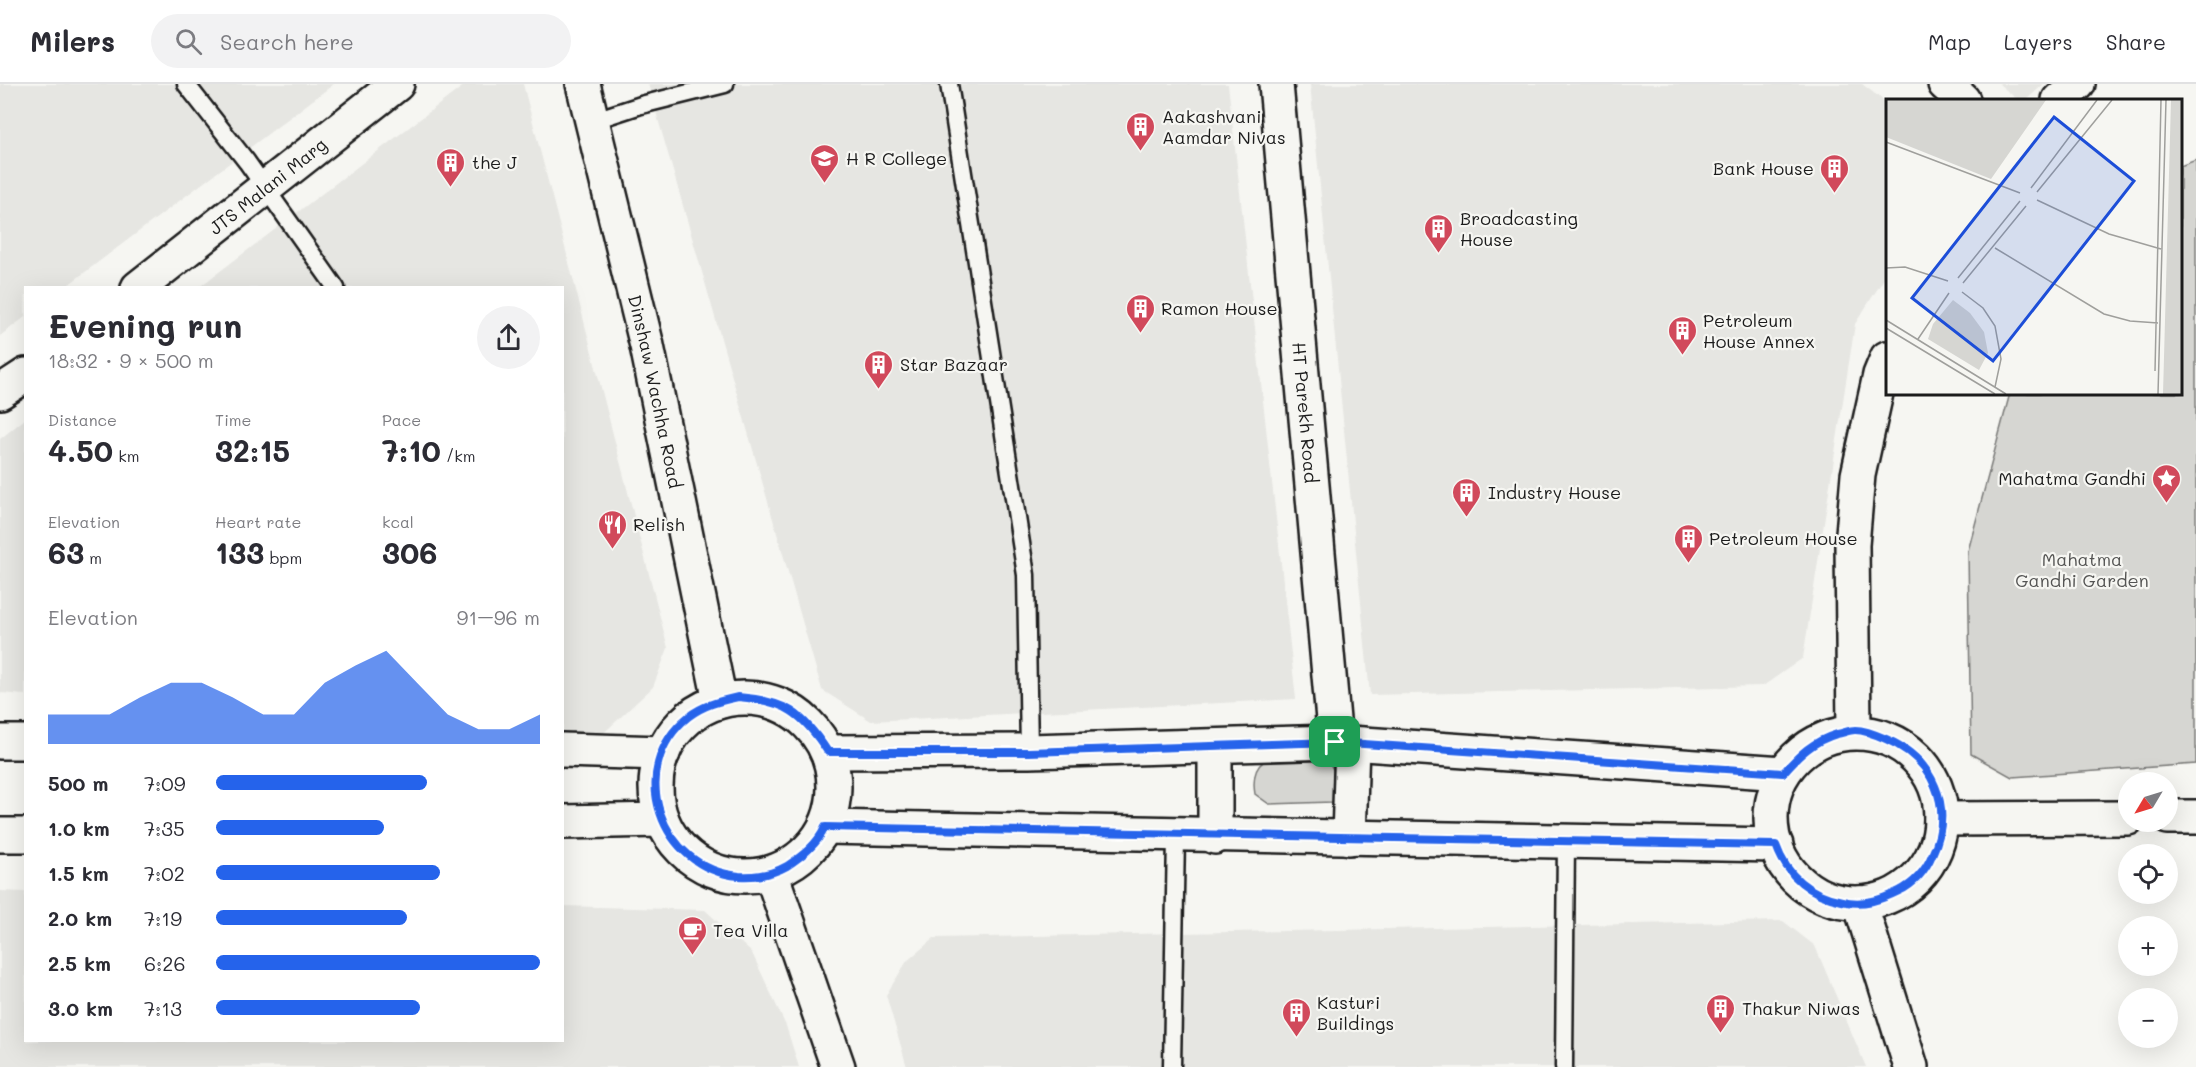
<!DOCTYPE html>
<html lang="en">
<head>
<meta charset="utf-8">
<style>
  :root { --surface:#fff; --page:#f2f2f3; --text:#2b2b33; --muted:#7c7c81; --line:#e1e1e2; --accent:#2563eb }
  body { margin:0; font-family:Mali,sans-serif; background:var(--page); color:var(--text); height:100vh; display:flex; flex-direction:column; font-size:22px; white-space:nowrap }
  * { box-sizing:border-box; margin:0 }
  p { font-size:20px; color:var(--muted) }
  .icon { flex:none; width:33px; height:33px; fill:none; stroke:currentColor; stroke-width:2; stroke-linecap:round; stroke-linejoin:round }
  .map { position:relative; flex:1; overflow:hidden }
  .sheet { position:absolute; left:24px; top:202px; width:540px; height:756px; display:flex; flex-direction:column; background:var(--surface); border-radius:0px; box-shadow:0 6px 24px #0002 }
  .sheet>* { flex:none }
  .needle { width:39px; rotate:232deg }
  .fabs { position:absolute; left:2118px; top:688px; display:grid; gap:12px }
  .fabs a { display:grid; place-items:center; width:60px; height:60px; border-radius:50%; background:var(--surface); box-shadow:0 6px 24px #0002; font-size:30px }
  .pin { position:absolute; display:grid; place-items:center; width:51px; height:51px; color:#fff; margin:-26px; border-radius:12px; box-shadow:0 3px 9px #0006 }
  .round { display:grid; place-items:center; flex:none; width:63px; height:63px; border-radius:32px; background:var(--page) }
  .headline { display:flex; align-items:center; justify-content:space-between; height:102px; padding:0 24px }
  h1 { font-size:33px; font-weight:700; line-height:45px }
  .metrics { display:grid; grid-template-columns:repeat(3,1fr); gap:9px; height:102px; padding:6px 24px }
  .metrics div { display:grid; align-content:center }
  .metrics b { font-size:30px; font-weight:700 }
  .metrics small { font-size:16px; font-weight:400 }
  .metrics p { font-size:16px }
  .chart { height:168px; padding:12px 24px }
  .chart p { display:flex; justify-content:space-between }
  .chart svg { width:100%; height:108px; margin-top:6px; fill:var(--accent); opacity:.7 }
  ul { padding:0 24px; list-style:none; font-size:20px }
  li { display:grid; grid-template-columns:96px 72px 1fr; align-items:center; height:45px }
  li i { height:15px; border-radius:8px; background:var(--accent) }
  header { display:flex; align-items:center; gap:36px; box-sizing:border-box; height:84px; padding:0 30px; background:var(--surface); border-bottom:2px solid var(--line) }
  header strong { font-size:28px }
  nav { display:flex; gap:33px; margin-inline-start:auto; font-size:21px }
  .search { width:420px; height:54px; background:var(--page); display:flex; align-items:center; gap:15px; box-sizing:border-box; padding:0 21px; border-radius:33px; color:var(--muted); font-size:22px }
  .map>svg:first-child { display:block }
  .built { fill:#e6e6e2 }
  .green { fill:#d6d6d2; stroke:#797977; stroke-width:1.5 }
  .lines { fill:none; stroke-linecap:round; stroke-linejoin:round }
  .lane-casing { stroke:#1c1c1c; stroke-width:21 }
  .street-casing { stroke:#1c1c1c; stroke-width:38 }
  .secondary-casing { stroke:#1c1c1c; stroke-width:38 }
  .lane { stroke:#f6f6f2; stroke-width:16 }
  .street { stroke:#f6f6f2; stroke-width:33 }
  .secondary { stroke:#f6f6f2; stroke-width:33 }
  .route-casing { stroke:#fff; stroke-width:12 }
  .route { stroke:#2563eb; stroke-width:8 }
  .labels { text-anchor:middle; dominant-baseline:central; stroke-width:4.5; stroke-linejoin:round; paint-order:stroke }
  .poi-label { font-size:18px; fill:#1c1c1c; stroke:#f6f6f2; text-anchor:start }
  .street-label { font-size:18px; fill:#1c1c1c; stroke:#f6f6f2 }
  .park-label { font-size:18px; fill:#545453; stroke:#f6f6f2 }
  .inset-road { fill:none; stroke:#9f9f9c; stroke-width:1.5 }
  .view { fill:#1d4ed8; fill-opacity:0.15; stroke:#1d4ed8; stroke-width:3 }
  .inset-edge { fill:none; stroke:#1c1c1c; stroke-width:3 }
</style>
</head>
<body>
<header>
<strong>Milers</strong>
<div class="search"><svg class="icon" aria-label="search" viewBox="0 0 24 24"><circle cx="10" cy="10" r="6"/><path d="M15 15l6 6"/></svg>Search here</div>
<nav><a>Map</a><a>Layers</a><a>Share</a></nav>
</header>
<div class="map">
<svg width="2196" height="983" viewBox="0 0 2196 983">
  <rect width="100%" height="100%" fill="#f6f6f2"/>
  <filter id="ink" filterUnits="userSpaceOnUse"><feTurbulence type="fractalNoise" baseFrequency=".0167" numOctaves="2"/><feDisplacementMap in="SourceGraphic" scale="12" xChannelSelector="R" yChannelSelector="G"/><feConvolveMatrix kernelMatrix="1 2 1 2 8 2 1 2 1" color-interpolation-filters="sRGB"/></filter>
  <g filter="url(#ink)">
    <g class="built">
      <path d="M0,0H334L64,204H26L25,233L0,252Z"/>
      <path d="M466,0H523L668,564L653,603L594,658L563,655L562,204H198Z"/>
      <path d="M648,0H1228L1296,615L871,637L822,606Z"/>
      <path d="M1310,0H1862L1887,19V190L1855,240L1803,574L1763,602L1370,611Z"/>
      <path d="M1999,0H2044L2026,16H2018Z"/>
      <path d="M25,335V611L0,609V355Z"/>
      <path d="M0,807L25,808L26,957H562L563,822L705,826L752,869L786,942L799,983H0Z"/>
      <path d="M1783,837L1815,862L1866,983H907L886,911L907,877L934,854Z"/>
    </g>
    <g class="green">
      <path d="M2196,76V680L2012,693L1971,670L1968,467L2010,309H2180V82Z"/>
      <path d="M1312,666C1336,682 1335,684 1336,712L1332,718L1269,720L1255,710C1248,668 1280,672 1312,666Z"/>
    </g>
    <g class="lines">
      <defs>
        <g id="lane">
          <path d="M186,0L247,78L336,204"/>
          <path d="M949,0L1026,491L1029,667"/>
          <path d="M592,37L641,21L725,0"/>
          <path d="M1172,983L1176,752"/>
          <path d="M1564,983L1566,756"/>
        </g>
        <g id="street">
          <path d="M1945,0L1963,16"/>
          <path id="s1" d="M138,204L397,0"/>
          <path d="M0,308L26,291"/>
        </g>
        <g id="secondary">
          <path id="s2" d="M583,0L647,262L720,617"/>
          <path id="s3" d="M1276,0L1335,658"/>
          <path d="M2059,16L2078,0"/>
          <circle cx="745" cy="703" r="89"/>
          <path d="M1854,646L1852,461L1858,391L1880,291L1887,274"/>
          <circle cx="1856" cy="734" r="85"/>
          <path d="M0,658H26"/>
          <path d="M1215,662V753"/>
          <path d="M562,666L663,669"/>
          <path d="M828,668L1029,667L1335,658L1783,689"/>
          <path d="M2168,733H2196"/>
          <path d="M1941,735L2128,734"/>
          <path d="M562,738L662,736"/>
          <path d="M825,743C1142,751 1459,754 1776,761"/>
          <path d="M0,751H26"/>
          <path d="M1349,754L1352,660"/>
          <path d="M771,789L838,983"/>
          <path d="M1860,819L1911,983"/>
        </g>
      </defs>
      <use href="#lane" class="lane-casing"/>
      <use href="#street" class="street-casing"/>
      <use href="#secondary" class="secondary-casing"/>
      <use href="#lane" class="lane"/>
      <use href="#street" class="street"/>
      <use href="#secondary" class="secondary"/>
    </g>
  </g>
  <g class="lines" filter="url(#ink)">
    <defs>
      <path id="route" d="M738,613C786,617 802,628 828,668H1029L1335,658L1783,689C1799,671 1813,657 1837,650C1843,649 1850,646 1855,646C1865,646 1877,651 1886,655C1933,675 1955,723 1932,771C1926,786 1914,800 1899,807C1881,816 1863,822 1842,817C1811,811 1787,793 1776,761C1459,754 1142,751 825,743C818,760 802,772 787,782C773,790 756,793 739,792C660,785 625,684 688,633C703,621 720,617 738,613Z"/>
    </defs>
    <use href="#route" class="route-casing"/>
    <use href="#route" class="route"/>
  </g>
  <defs>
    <symbol id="building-pin" viewBox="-11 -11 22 30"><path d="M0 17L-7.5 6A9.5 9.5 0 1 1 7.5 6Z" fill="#d1495b" stroke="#f6f6f2"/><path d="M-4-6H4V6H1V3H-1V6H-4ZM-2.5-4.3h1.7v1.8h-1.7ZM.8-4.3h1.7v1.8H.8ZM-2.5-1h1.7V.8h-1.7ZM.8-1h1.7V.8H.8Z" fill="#fff"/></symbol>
    <symbol id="university-pin" viewBox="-11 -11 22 30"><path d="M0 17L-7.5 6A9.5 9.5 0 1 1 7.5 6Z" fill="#d1495b" stroke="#f6f6f2"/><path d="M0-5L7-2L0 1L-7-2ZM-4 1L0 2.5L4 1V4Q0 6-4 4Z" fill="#fff"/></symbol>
    <symbol id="sight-pin" viewBox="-11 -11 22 30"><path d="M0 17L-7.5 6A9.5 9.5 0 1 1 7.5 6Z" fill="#d1495b" stroke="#f6f6f2"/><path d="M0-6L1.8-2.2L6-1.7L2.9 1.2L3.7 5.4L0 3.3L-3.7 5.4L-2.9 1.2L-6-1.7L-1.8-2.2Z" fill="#fff"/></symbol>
    <symbol id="restaurant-pin" viewBox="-11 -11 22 30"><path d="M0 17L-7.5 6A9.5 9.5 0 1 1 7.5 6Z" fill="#d1495b" stroke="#f6f6f2"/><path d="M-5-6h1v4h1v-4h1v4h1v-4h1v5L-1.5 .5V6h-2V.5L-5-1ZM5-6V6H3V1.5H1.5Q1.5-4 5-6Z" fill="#fff"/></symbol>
    <symbol id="cafe-pin" viewBox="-11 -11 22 30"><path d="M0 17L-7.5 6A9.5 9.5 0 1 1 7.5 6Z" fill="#d1495b" stroke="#f6f6f2"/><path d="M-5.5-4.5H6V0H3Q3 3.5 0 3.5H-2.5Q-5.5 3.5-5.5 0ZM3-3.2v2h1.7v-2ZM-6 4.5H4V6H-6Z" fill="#fff"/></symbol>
  </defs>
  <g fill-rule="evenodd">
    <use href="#building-pin" x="1124" y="26" width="33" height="45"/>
    <use href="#university-pin" x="808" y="58" width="33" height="45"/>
    <use href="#building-pin" x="434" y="62" width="33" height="45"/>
    <use href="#building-pin" x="1818" y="68" width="33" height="45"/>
    <use href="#building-pin" x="1422" y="128" width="33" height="45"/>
    <use href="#building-pin" x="1124" y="208" width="33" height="45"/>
    <use href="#building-pin" x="1666" y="230" width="33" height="45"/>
    <use href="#building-pin" x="862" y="264" width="33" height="45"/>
    <use href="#sight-pin" x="2150" y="378" width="33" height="45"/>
    <use href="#building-pin" x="1450" y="392" width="33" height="45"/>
    <use href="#restaurant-pin" x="596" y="424" width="33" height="45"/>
    <use href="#building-pin" x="1672" y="438" width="33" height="45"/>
    <use href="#cafe-pin" x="676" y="830" width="33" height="45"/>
    <use href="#building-pin" x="1704" y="908" width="33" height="45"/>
    <use href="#building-pin" x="1280" y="912" width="33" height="45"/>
  </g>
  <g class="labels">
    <g class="poi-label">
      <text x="1162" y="32">Aakashvani<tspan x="1162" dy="21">Aamdar Nivas</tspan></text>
      <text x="846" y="74">H R College</text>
      <text x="472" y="78">the J</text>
      <text x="1814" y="84" text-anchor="end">Bank House</text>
      <text x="1460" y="134">Broadcasting<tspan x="1460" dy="21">House</tspan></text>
      <text x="1161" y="224">Ramon House</text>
      <text x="1703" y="236">Petroleum<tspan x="1703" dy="21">House Annex</tspan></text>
      <text x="900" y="280">Star Bazaar</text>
      <text x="2146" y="394" text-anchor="end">Mahatma Gandhi</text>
      <text x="1488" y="408">Industry House</text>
      <text x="633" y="440">Relish</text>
      <text x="1709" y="454">Petroleum House</text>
      <text x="713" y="846">Tea Villa</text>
      <text x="1317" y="918">Kasturi<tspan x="1317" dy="21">Buildings</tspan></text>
      <text x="1742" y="924">Thakur Niwas</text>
    </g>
    <g class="street-label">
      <text stroke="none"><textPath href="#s1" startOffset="165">JTS Malani Marg</textPath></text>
      <text stroke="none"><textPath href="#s2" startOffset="316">Dinshaw Wachha Road</textPath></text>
      <text stroke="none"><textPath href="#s3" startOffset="330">HT Parekh Road</textPath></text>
    </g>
    <g class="park-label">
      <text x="2082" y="475">Mahatma<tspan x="2082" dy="21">Gandhi Garden</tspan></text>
    </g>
  </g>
  <g transform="translate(1886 15)">
    <rect width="296" height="296" fill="#f6f6f2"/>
    <path d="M0,1H160L105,80L0,38ZM285,1H296L295,295H277ZM67,201L84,214L98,233L102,254L93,271L42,240L47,225Z" fill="#d6d6d2"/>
    <path class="inset-road" d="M0,43L134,94M145,89L211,1M151,93L226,1M151,101L223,135L275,150M109,149L218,215L244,222L272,224M0,169L19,168L62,182M72,179L134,102M77,184L140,107M76,193L97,209L109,227L115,260L109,288M0,221L120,295M0,229L109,295M32,240L63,194M269,272L275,1M272,295L280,1"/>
    <path class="view" d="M168,18L248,82L107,262L26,199Z"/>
    <rect width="296" height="296" class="inset-edge"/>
  </g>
</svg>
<div class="fabs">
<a><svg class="needle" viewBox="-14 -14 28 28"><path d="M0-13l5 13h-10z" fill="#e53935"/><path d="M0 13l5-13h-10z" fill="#7c7c81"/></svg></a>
<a><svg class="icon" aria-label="locate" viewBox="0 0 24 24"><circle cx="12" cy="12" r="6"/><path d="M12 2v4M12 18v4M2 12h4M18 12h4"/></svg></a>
<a>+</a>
<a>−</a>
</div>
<div class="pin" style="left:1335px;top:658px;background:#1e9e55"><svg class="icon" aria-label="arrive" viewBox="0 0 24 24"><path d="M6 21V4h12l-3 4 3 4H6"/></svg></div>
<section class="sheet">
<div class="headline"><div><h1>Evening run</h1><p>18:32 · 9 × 500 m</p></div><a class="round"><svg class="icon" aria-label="share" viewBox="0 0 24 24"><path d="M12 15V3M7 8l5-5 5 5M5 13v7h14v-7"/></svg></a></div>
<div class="metrics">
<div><p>Distance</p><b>4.50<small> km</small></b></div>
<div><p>Time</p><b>32:15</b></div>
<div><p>Pace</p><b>7:10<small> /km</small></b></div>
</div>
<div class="metrics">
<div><p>Elevation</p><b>63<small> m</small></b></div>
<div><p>Heart rate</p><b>133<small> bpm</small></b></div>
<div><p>kcal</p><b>306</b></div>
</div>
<div class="chart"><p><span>Elevation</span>91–96 m</p>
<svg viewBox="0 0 160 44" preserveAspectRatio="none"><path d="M0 44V32L10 32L20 32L30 25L40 19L50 19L60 25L70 32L80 32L90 19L100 12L110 6L120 19L130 32L140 38L150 38L160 32V44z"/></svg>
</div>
<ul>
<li><b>500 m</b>7:09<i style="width:65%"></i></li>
<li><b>1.0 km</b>7:35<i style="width:52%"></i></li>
<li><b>1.5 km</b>7:02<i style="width:69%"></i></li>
<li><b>2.0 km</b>7:19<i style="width:59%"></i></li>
<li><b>2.5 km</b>6:26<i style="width:100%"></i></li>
<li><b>3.0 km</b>7:13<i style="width:63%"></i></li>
</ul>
</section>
</div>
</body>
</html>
